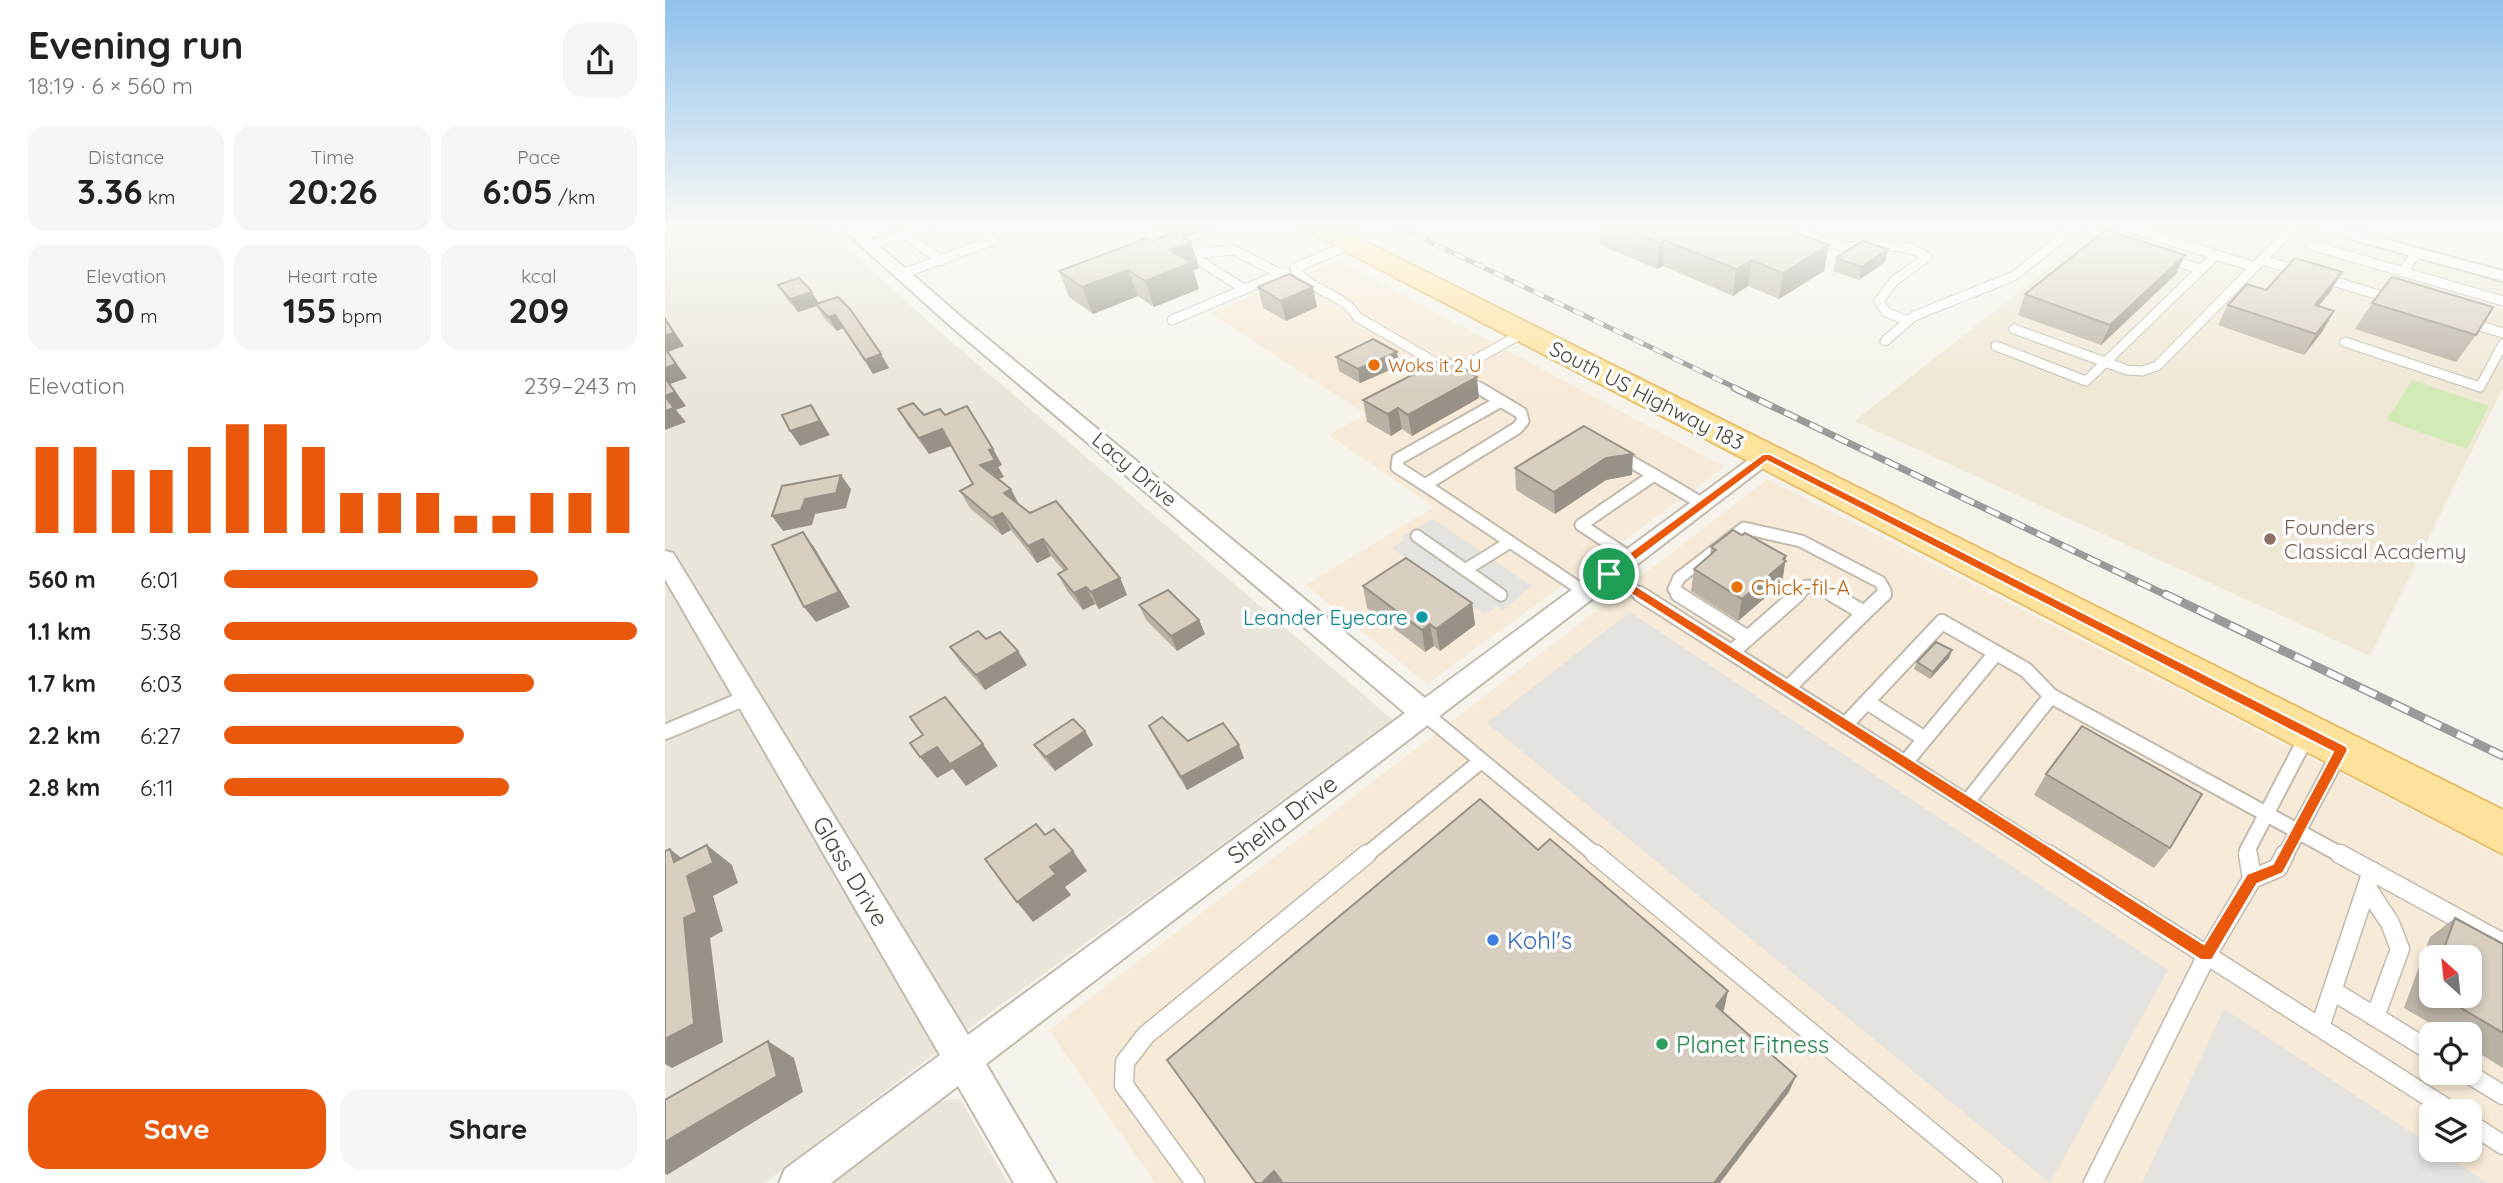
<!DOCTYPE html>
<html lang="en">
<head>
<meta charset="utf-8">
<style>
  :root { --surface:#fff; --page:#f6f6f6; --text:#222; --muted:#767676; --accent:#ea580c }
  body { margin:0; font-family:Quicksand,sans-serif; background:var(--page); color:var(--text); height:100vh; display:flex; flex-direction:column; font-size:26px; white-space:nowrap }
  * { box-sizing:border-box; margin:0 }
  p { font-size:23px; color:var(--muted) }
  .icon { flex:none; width:38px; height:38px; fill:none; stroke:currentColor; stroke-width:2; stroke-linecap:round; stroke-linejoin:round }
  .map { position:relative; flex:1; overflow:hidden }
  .sheet { display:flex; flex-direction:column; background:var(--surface); width:665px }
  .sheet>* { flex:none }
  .needle { width:46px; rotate:333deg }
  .controls { position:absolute; left:1754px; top:945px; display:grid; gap:14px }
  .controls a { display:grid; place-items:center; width:63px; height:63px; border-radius:14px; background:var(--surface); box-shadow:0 4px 10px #0003; font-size:35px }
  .pin { position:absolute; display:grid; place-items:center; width:60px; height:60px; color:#fff; margin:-30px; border:4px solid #fff; border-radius:50%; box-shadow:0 2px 7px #0007 }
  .round { display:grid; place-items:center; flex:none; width:74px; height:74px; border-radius:21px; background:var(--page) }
  .head { display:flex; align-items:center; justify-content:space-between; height:119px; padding:0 28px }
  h1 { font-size:38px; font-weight:700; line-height:52px }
  .figures { display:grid; grid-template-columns:repeat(3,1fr); gap:10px; height:119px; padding:7px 28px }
  .figures div { display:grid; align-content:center; border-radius:18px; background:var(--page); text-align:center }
  .figures b { font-size:35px; font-weight:700 }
  .figures small { font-size:19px; font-weight:400 }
  .figures p { font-size:19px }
  .chart { height:196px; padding:14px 28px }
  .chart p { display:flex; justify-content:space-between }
  .chart svg { width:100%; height:126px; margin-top:7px; stroke:var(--accent); stroke-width:6 }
  .button { display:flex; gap:14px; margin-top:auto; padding:14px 28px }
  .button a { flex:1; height:80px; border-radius:21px; background:var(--accent); color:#fff; font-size:28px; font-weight:700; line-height:80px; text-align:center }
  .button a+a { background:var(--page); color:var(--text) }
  ul { padding:0 28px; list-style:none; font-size:23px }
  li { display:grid; grid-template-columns:112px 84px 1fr; align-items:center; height:52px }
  li i { height:18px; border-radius:9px; background:var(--accent) }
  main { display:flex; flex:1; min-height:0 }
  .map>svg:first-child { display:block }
  .residential { fill:#eae5da }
  .commercial { fill:#f7ead8; fill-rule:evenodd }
  .education { fill:#efe8d6 }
  .green { fill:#d2eab5 }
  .parking { fill:#e5e3e0 }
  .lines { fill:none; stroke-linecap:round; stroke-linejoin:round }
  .service-far3-casing { stroke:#c2bbae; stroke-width:11 }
  .service-far2-casing { stroke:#c2bbae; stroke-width:15 }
  .service-far1-casing { stroke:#c2bbae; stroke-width:18 }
  .service-casing { stroke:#c2bbae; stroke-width:21 }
  .minor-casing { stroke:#c2bbae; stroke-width:4 }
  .primary-casing { stroke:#e6c16a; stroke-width:4 }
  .service-far3 { stroke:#fff; stroke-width:9 }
  .service-far2 { stroke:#fff; stroke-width:11 }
  .service-far1 { stroke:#fff; stroke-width:14 }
  .service { stroke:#fff; stroke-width:18 }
  .minor { fill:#fff; fill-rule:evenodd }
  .primary { fill:#ffe39c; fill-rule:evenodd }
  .rail-far2-casing { stroke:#9a9a9a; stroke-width:5 }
  .rail-far1-casing { stroke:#9a9a9a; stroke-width:7 }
  .rail-casing { stroke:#9a9a9a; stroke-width:9 }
  .rail-far2 { stroke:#fff; stroke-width:3.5; stroke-dasharray:11; stroke-linecap:butt }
  .rail-far1 { stroke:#fff; stroke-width:4.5; stroke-dasharray:14; stroke-linecap:butt }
  .rail { stroke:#fff; stroke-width:6; stroke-dasharray:18; stroke-linecap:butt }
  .wall { fill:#bab2a6; fill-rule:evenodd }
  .shaded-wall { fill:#979187 }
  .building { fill:#d8cfc1; stroke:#979187; stroke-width:2 }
  .route { fill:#ea580c; stroke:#fff; stroke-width:2; fill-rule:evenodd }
  .food-dot { fill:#e8710a; stroke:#fff; stroke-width:2.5 }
  .education-dot { fill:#8d6e63; stroke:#fff; stroke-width:2.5 }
  .culture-dot { fill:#0f9aa8; stroke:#fff; stroke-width:2.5 }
  .shop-dot { fill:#3f7fe0; stroke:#fff; stroke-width:2.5 }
  .leisure-dot { fill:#2e9e5b; stroke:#fff; stroke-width:2.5 }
  .labels { text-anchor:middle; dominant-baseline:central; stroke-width:7; stroke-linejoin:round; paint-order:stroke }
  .far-food-label { font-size:18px; fill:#c56008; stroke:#fff; text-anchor:start }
  .street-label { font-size:21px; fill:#4b4439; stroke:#fff }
  .education-label { font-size:21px; fill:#785e54; stroke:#fff; text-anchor:start }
  .food-label { font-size:21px; fill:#c56008; stroke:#fff; text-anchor:start }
  .culture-label { font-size:21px; fill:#0d838f; stroke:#fff; text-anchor:end }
  .near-street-label { font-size:24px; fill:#4b4439; stroke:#fff }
  .near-shop-label { font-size:24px; fill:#366cbe; stroke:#fff; text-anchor:start }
  .near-leisure-label { font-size:24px; fill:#27864d; stroke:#fff; text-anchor:start }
</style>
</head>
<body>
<main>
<section class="sheet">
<div class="head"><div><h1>Evening run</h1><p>18:19 · 6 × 560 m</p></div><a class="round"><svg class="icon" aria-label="share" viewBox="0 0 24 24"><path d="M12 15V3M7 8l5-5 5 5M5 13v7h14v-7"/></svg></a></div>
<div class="figures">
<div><p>Distance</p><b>3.36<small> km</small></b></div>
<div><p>Time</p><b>20:26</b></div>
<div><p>Pace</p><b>6:05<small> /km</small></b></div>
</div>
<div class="figures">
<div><p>Elevation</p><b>30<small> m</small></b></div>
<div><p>Heart rate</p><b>155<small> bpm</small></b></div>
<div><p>kcal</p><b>209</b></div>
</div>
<div class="chart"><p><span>Elevation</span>239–243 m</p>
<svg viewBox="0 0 160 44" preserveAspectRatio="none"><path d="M5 44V14M15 44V14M25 44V22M35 44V22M45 44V14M55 44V6M65 44V6M75 44V14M85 44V30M95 44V30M105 44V30M115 44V38M125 44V38M135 44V30M145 44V30M155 44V14"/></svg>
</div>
<ul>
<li><b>560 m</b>6:01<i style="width:76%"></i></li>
<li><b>1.1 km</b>5:38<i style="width:100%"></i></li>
<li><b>1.7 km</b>6:03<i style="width:75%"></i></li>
<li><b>2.2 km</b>6:27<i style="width:58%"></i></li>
<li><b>2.8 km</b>6:11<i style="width:69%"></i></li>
</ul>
<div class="button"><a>Save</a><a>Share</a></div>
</section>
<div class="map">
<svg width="1838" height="1183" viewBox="0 0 1838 1183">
  <rect width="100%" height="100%" fill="#f6f3ec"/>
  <g class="residential">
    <path d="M0,225H156L282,338L728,720L286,1041L100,1183H0Z"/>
    <path d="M295,1099L343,1183H162L265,1102Z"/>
  </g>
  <g class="commercial">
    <path d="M673,260L1060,467L762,684L641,585L769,507L664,435L701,414L545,313Z"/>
    <path d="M1103,479L1838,857V1183H490L384,1030ZM1766,957H1804V996H1766ZM1766,1034H1804V1073H1766ZM1766,1111H1804V1150H1766Z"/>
  </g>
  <path class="education" d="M1438,225H1624L1838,282V388L1705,656L1190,421Z"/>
  <path class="green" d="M1747,380L1824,406L1802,449L1722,420Z"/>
  <g class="parking">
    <path d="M768,519L867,586L838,610L832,606L820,615L727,548L740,540L736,537Z"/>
    <path d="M965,612L1503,970L1385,1183L822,723Z"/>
    <path d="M1559,1009L1766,1145V1150H1772L1823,1183H1477Z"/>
  </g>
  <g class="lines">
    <defs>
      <g id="service-far3">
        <path d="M1139,225L1135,227L1136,233C1149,240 1164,244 1179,246C1208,249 1237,239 1262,257L1229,281L1214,301L1221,312L1243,321"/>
        <path d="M240,234L276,261"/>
        <path d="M194,236L231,225"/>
        <path d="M678,240L718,225"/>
        <path d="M686,244L630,268C643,292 678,292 692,317L785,371"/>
        <path d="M204,245L269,225"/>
        <path d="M1646,245L1838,301"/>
        <path d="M1551,255L1590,267"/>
        <path d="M1500,258L1536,269"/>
        <path d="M1597,260L1637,272"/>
        <path d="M1738,272L1752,252"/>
        <path d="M237,274L329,240L313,225"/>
        <path d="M1658,278L1727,299"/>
        <path d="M579,289L532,259L536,253L569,250L615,274"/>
        <path d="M507,320L620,272"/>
        <path d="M1802,322L1838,333"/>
        <path d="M1349,329L1462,370L1477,371L1492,366L1631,225"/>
        <path d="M1220,341L1249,316L1349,276L1413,225"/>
        <path d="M1680,342L1815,387L1838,344"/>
        <path d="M1331,346L1421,381L1551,255L1462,227L1451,226L1433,241"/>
        <path d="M817,389L788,372L860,332"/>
      </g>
      <g id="service-far2">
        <path d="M814,388L856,413L858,421L852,428L760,485L920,592"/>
        <path d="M954,455L989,475L916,525L966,558"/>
        <path d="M989,475L1038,504"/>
        <path d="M760,485L732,467L733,459L836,401"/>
        <path d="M752,536L836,595"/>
        <path d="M800,570L845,542"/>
        <path d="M944,574L978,596"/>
        <path d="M1015,596L1009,589L1014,578L1079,528L1136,541L1215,582L1220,591L1219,596"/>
        <path d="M1131,596L1142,586L1159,589L1170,596"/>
      </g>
      <g id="service-far1">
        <path d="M975,594L1386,856"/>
        <path d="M1013,594L1083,638"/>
        <path d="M1199,613L1219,594"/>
        <path d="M1067,652L1133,594"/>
        <path d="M1123,688L1199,613L1167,594"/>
        <path d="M1202,702L1260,739"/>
        <path d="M759,713L932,856"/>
        <path d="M1180,725L1277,622L1361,670L1386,696"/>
        <path d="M0,732L83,697"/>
        <path d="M1240,763L1331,653"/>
        <path d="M1302,802L1386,696L1678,856"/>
        <path d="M700,856L816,761"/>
        <path d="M1583,856L1582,851L1643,734"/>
        <path d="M1620,856L1676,750"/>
      </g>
      <g id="service">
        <path d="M930,854L1328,1183"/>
        <path d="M1383,854L1786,1111"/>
        <path d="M1583,854L1587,879"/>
        <path d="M1675,854L1838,943"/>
        <path d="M1702,888L1725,923L1735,949L1710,1017"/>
        <path d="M1668,991L1766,1051"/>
        <path d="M1655,1027L1707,871"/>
        <path d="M1802,1073L1838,1095"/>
        <path d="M1804,1123L1838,1145"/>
        <path d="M530,1183L459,1085L460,1062L481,1035L702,854"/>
        <path d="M1428,1183L1542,955L1587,879L1613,868L1620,854"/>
      </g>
      <g id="minor">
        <path d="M173,225H190L301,321L760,698L1094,452L1101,451L1112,457L321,1064L391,1183H349L293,1086L166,1183H114L120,1169L275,1055L0,579V551L8,553L303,1035L740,713L289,329Z"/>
        <path d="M1642,225H1667L1838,271V281L1645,228Z"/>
      </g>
      <path id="primary" d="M637,225H667L1838,810V854L640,230Z"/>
    </defs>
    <use href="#service-far3" class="service-far3-casing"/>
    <use href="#service-far2" class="service-far2-casing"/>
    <use href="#service-far1" class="service-far1-casing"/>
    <use href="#service" class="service-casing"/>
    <use href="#minor" class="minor-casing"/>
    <use href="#primary" class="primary-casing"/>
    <use href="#service-far3" class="service-far3"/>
    <use href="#service-far2" class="service-far2"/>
    <use href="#service-far1" class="service-far1"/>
    <use href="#service" class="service"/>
    <use href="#minor" class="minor"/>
    <use href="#primary" class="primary"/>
    <defs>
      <path id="rail-far2" d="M730,225L1073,389"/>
      <path id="rail-far1" d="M1069,388L1503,596"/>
      <path id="rail" d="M1500,594L1838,756"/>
    </defs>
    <use href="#rail-far2" class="rail-far2-casing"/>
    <use href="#rail-far1" class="rail-far1-casing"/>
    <use href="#rail" class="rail-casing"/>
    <use href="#rail-far2" class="rail-far2"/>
    <use href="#rail-far1" class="rail-far1"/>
    <use href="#rail" class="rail"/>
  </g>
  <g class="wall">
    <path d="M488,225H549L550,227L521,237L522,239L526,242L534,268L528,270L534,289L489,307L473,296L428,314L404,297L394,271L503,235Z"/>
    <path d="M935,225H1101L1159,271L1114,299L1083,286L1068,296L998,266L992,269L935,245Z"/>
    <path d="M1223,249L1220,262L1194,280L1168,271L1171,258Z"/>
    <path d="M1511,274L1436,345L1353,315L1360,294Z"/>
    <path d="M113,285L154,304L173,297L224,368L208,374L178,328L172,331L159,318L152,306L133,312L121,298Z"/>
    <path d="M593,287L652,307L621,321L598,308Z"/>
    <path d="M1601,290L1666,291L1654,306L1669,311L1657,332L1639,355L1553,325L1563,305Z"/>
    <path d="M1707,303L1811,335L1791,362L1690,329Z"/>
    <path d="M732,352L734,366L695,383L674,371L671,357Z"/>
    <path d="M814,398L747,436L737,429L726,436L702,422L698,400Z"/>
    <path d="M233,409L259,415H280L328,449L337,465L333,467L339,477L333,479L354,505L455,578L462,595L434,609L430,604L418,610L402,591L393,574L399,571L386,556L372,563L346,530L337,535L305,508L295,491L308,484L286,446L264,454L243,426Z"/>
    <path d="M850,468L967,475L941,480L890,514L851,490Z"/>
    <path d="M1077,535L1121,556L1117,583L1073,621L1026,591L1029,569L1045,556L1046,547Z"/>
    <path d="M698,586L807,603L810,625L775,651L769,646L760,652L702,608Z"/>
    <path d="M474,605L534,620L540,634L512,651L481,620Z"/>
    <path d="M321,639L362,665L320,690L295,662L285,647Z"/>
    <path d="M1287,650L1284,658L1265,679L1249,669L1252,662Z"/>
    <path d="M484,726L523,741L579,758L522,790L490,738Z"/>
    <path d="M420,731L428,745L390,771L379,759L369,745Z"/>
    <path d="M1381,774L1505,848L1489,868L1369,795Z"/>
    <path d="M1790,918L1838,944V1068L1804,1047V1034H1783L1739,1008L1765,937ZM1766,957H1804V996H1766Z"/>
  </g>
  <g class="shaded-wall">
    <path d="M507,225H549L550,227L521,237L523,243L526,242L534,268L528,270L534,289L489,307L480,281L512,240Z"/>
    <path d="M999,240L998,266L992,269L994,243Z"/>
    <path d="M1164,245L1159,271L1114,299L1118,273Z"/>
    <path d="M1223,249L1220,262L1194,280L1197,267Z"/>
    <path d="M1520,255L1511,274L1436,345L1445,325Z"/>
    <path d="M1087,260L1083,286L1068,296L1071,269Z"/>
    <path d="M463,270L473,296L428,314L417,287Z"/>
    <path d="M1677,272L1666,291L1638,325L1650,305Z"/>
    <path d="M648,287L652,307L621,321L616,301Z"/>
    <path d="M147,292L155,305L133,312L125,299Z"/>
    <path d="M1669,311L1657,332L1639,355L1651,334Z"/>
    <path d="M170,315L178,328L172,331L163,317Z"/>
    <path d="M0,318L19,346L3,352L22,378L5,384L21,406L11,410L21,422L0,430Z"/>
    <path d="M732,352L734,366L695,383L693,369Z"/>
    <path d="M216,354L224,368L208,374L200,360Z"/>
    <path d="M812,377L814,398L747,436L743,415Z"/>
    <path d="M146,405L165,435L135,446L125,431Z"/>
    <path d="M733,408L737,429L726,436L723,414Z"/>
    <path d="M277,429L286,446L264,454L254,438Z"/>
    <path d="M328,449L337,465L333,467L339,477L324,482L315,465L324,450Z"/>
    <path d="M968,454L967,475L941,480L890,514L889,492L941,458Z"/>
    <path d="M176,475L186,489L181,508L150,514L147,525L118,531L107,516L140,499Z"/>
    <path d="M346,489L355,506L339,493Z"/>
    <path d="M337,513L346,530L337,535L327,518Z"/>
    <path d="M138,532L149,547L185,607L151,622L139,607Z"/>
    <path d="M378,539L386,556L372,563L363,546Z"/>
    <path d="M1121,556L1117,583L1073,621L1077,599Z"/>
    <path d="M455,578L462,595L434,609L426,592Z"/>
    <path d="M421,587L430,604L418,610L409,593Z"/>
    <path d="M807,603L810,625L775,651L771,629Z"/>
    <path d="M534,620L540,634L512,651L506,636Z"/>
    <path d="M765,624L769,646L760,652L757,630Z"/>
    <path d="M1287,650L1284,658L1265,679L1268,672Z"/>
    <path d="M353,651L362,665L320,690L311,675Z"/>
    <path d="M420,731L428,745L390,771L381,757Z"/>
    <path d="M318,744L333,766L301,786L288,769L272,778L255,757L272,747Z"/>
    <path d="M574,745L579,758L522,790L516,777Z"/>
    <path d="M42,845L67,865L73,883L48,896L58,931L45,938L58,1042L7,1068L0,1064V1039L19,918L22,876L9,862L5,849L30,869Z"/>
    <path d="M408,851L422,871L400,887L406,895L368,922L352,902L385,867Z"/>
    <path d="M1063,991L1059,1010L1047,1024L1051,1006Z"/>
    <path d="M103,1041L129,1058L138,1092L2,1175L0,1174V1142Z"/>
    <path d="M1131,1076L1124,1092L1055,1183H1049Z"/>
    <path d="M609,1171L618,1183H597Z"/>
  </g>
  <g class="building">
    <path d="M949,225H1101L1110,228L1114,226L1164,245L1118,273L1087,260L1071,269L999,240L994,243Z"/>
    <path d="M519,229L518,236L526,242L505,250L526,263L480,281L463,270L417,287L394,271L482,238L487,241Z"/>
    <path d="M1441,230L1520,255L1445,325L1360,294Z"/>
    <path d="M1197,241L1223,249L1197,267L1171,258Z"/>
    <path d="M1630,258L1677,272L1650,305L1669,311L1651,334L1563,305L1582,284L1601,290Z"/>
    <path d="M624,274L648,287L616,301L593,287Z"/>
    <path d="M1727,277L1828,307L1811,335L1707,303Z"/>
    <path d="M134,278L147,292L125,299L113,285Z"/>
    <path d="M173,297L185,309L216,354L200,360L170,315L163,317L151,304Z"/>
    <path d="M0,319L9,333L0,335Z"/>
    <path d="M708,339L732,352L693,369L671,357Z"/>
    <path d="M0,348L11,364L0,368Z"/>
    <path d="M782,357L812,377L743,415L733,408L723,414L698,400Z"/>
    <path d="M0,378L10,392L0,396L9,408L0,411Z"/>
    <path d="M248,403L259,415L275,409L280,415L302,406L328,449L324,450L330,460L315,465L346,489L339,493L365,513L391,501L455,578L426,592L421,587L409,593L393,574L402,569L378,539L363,546L337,513L327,518L295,491L308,484L277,429L254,438L233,409Z"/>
    <path d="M146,405L155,421L125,431L117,415Z"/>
    <path d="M919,426L968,454L941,458L889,492L850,468Z"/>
    <path d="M176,475L171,493L140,499L136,510L107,516L117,486Z"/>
    <path d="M1068,530L1077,535L1080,533L1121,556L1118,559L1121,561L1077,599L1029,569L1051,550L1046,547Z"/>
    <path d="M138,532L174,592L139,607L107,545Z"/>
    <path d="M741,558L807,603L771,629L765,624L757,630L698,586Z"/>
    <path d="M503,590L534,620L506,636L474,605Z"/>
    <path d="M313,631L321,639L335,632L353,651L311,675L285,647Z"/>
    <path d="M1271,642L1287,650L1268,672L1252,662Z"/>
    <path d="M280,697L318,744L285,764L272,747L255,757L245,743L258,735L245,717Z"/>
    <path d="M497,717L523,741L558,723L574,745L516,777L484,726Z"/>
    <path d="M408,719L420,731L381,757L369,745Z"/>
    <path d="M1417,726L1537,794L1505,848L1381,774Z"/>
    <path d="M815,799L873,850L885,839L1063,991L1051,1006L1131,1076L1049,1183H618L609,1171L597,1183H591L502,1060Z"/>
    <path d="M371,824L380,835L389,829L408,851L385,867L391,874L352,902L320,859Z"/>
    <path d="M42,845L48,863L22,876L32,912L19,918L29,1024L0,1039V851L5,849L9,862Z"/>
    <path d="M1790,918L1838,944V1033L1776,996H1804V957H1776Z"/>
    <path d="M103,1041L112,1076L0,1142V1100Z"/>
  </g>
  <linearGradient id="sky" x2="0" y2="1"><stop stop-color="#8fc1ec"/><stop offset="0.58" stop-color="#fbfaf6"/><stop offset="1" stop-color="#fbfaf6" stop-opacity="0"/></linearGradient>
  <rect width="1838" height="390" fill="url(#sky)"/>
  <path class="route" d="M1098,454H1105L1681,746L1683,750L1618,873L1592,884L1547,960H1536L940,577V571ZM1102,461L1668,752L1608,864L1582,874L1539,944L952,574Z"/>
  <g class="food-dot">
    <circle cx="709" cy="365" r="7"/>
    <circle cx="1072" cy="587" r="7"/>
  </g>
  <circle class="education-dot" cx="1605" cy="539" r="7"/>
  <circle class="culture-dot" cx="757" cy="617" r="7"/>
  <circle class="shop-dot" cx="828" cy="940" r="7"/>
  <circle class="leisure-dot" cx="997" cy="1044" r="7"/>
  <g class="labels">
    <g class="far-food-label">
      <text x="723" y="365">Woks it 2 U</text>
    </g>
    <g class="street-label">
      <text transform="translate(982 395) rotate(27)">South US Highway 183</text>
      <text transform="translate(470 469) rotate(40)">Lacy Drive</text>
    </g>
    <g class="education-label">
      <text x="1619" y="527">Founders<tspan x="1619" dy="24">Classical Academy</tspan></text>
    </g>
    <g class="food-label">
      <text x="1086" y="587">Chick-fil-A</text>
    </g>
    <g class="culture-label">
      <text x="743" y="617">Leander Eyecare</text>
    </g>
    <g class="near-street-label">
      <text transform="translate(617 819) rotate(-37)">Sheila Drive</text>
      <text transform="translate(186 871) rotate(59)">Glass Drive</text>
    </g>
    <g class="near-shop-label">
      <text x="842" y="940">Kohl's</text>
    </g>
    <g class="near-leisure-label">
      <text x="1011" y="1044">Planet Fitness</text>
    </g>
  </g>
</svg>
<div class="controls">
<a><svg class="needle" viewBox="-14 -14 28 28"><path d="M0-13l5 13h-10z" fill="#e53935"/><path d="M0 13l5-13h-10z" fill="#767676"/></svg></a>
<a><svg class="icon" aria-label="locate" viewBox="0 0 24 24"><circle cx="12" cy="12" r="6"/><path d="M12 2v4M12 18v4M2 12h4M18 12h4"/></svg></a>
<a><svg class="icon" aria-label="layers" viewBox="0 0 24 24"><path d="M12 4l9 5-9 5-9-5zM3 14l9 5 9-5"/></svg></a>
</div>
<div class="pin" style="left:944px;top:574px;background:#1e9e55"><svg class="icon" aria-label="arrive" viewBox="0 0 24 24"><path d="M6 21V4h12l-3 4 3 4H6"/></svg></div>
</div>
</main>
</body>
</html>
